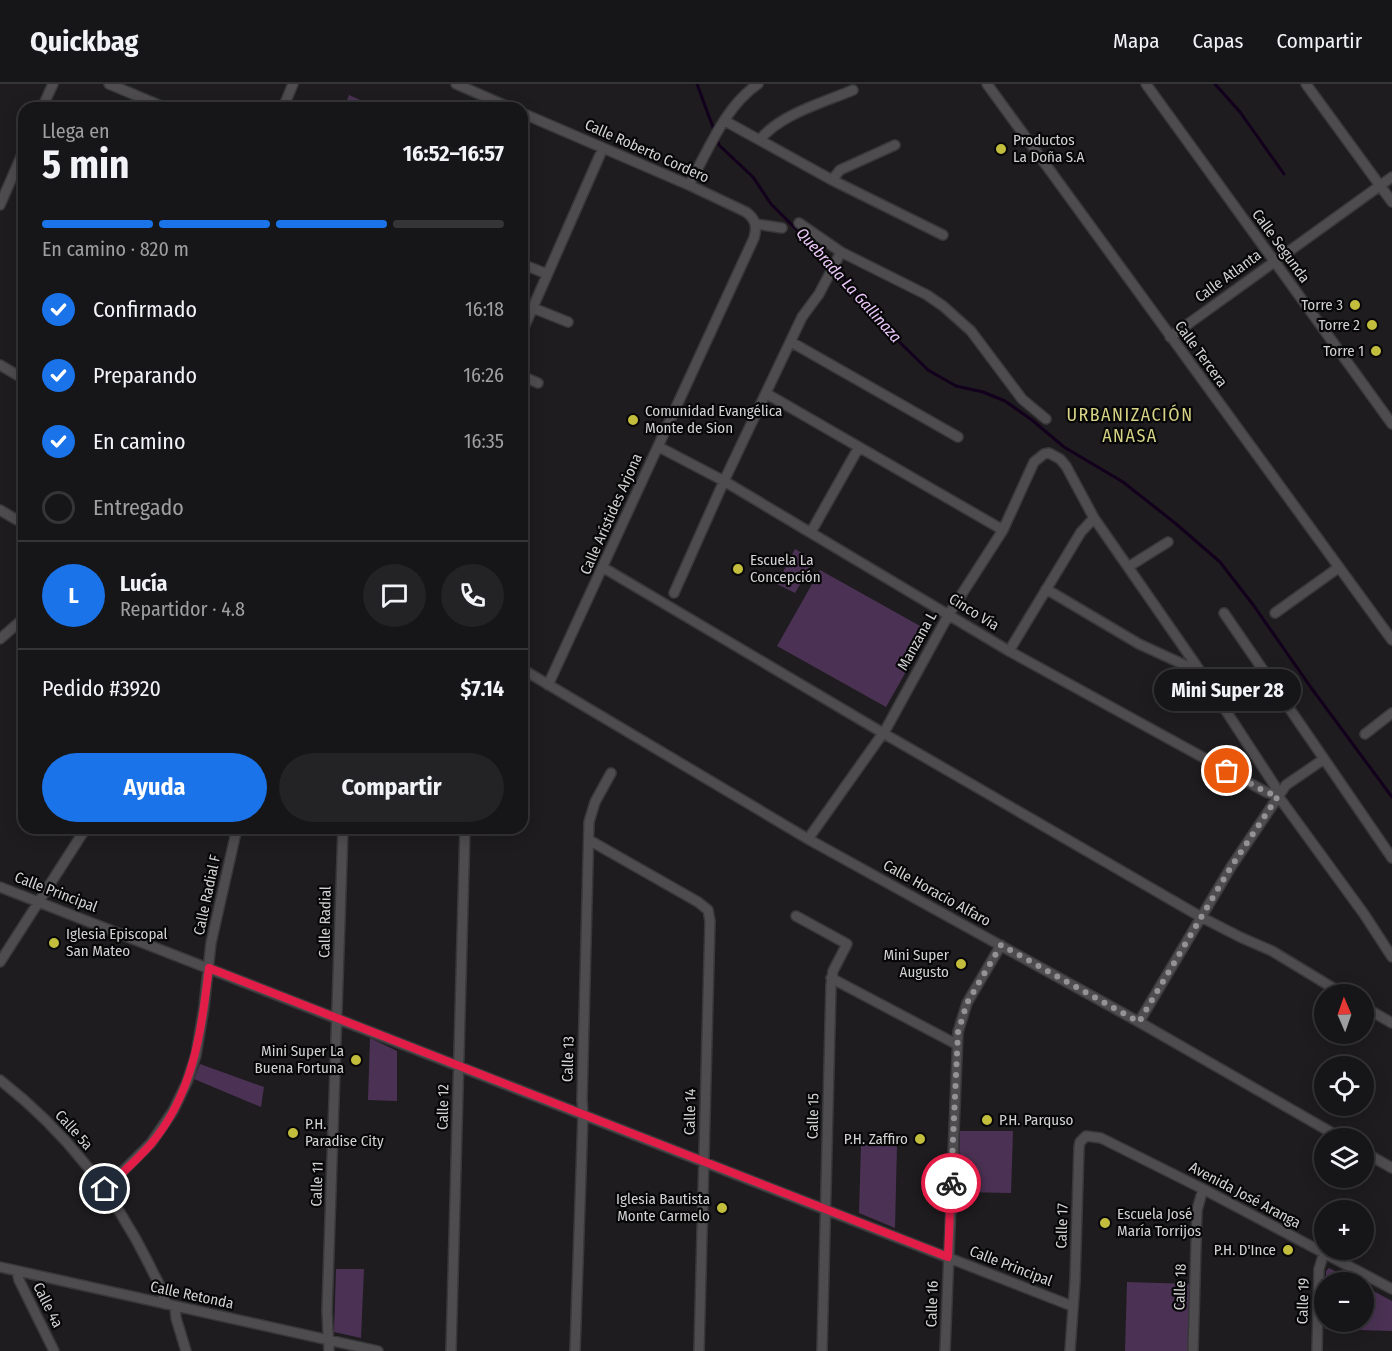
<!DOCTYPE html>
<html lang="es">
<meta charset="utf-8">
<style>
:root{--surface:#161517;--page:#232224;--text:#f1f3f6;--muted:#9e9fa1;--line:#353436;--accent:#1a73e8}
body{margin:0;font-family:"Fira Sans Condensed",sans-serif;background:var(--page);color:var(--text);height:100vh;display:flex;flex-direction:column;font-size:22px;white-space:nowrap}
*{box-sizing:border-box;margin:0}
p{font-size:20px;color:var(--muted)}
.icon{flex:none;width:33px;height:33px;fill:none;stroke:currentColor;stroke-width:2;stroke-linecap:round;stroke-linejoin:round}
.map{position:relative;flex:1;overflow:hidden}
.panel{position:absolute;left:18px;top:18px;width:510px;height:732px;display:flex;flex-direction:column;background:var(--surface);border-radius:18px;box-shadow:0 3px 15px #0003,0 0 0 2px var(--line)}
.panel>*{flex:none}
.needle{width:39px;rotate:358deg}
.fabs{position:absolute;left:1314px;top:900px;display:grid;gap:12px}
.fabs a{display:grid;place-items:center;width:60px;height:60px;border-radius:50%;background:var(--surface);box-shadow:0 3px 15px #0003,0 0 0 2px var(--line);font-size:30px}
.pin{position:absolute;display:grid;place-items:center;width:51px;height:51px;color:#fff;margin:-26px;border:3px solid #fff;border-radius:50%;box-shadow:0 2px 6px #0007}
.courier{position:absolute;display:grid;place-items:center;width:60px;height:60px;margin:-30px;border:4px solid #e11d48;border-radius:50%;background:#fff;color:#222;box-shadow:0 2px 8px #0007}
.bubble{position:absolute;height:42px;border-radius:21px;background:var(--surface);box-shadow:0 3px 15px #0003,0 0 0 2px var(--line);font-size:20px;font-weight:700;line-height:42px;text-align:center}
.headline em{font-style:normal;font-weight:700}
.headline div{display:flex;flex-direction:column-reverse}
.headline{display:flex;align-items:center;justify-content:space-between;height:102px;padding:0 24px}
h1{font-size:39px;font-weight:700;line-height:45px}
.bar{display:grid;grid-template-columns:repeat(4,1fr);gap:9px 6px;align-content:center;height:72px;padding:0 24px}
.bar i{height:8px;border-radius:4px;background:var(--line)}
.bar .on{background:var(--accent)}
.bar p{grid-column:span 4}
.line{display:flex;align-items:center;gap:15px;padding:0 24px;border-top:2px solid var(--line)}
.line div{flex:1}
.round{display:grid;place-items:center;flex:none;width:63px;height:63px;border-radius:32px;background:var(--page)}
ol{padding:0 24px;list-style:none}
li{display:flex;align-items:center;gap:18px;height:66px}
li p{margin-inline-start:auto}
li .icon{padding:6px;border-radius:50%;background:var(--accent);color:#fff;stroke-width:4}
li:last-child{color:var(--muted)}
li i{width:33px;height:33px;border:3px solid var(--line);border-radius:50%}
.primary-button{display:flex;gap:12px;margin-top:auto;padding:12px 24px}
.primary-button a{flex:1;height:69px;border-radius:36px;background:var(--accent);color:#fff;font-size:24px;font-weight:700;line-height:69px;text-align:center}
.primary-button a+a{background:var(--page);color:var(--text)}
header{display:flex;align-items:center;gap:36px;box-sizing:border-box;height:84px;padding:0 30px;background:var(--surface);border-bottom:2px solid var(--line)}
header strong{font-size:28px}
nav{display:flex;gap:33px;margin-inline-start:auto;font-size:21px}
.map>svg:first-child{display:block}
.green{fill:#4b3254}
.lines{fill:none;stroke-linecap:round;stroke-linejoin:round}
.stream{stroke:#13001c;stroke-width:3}
.minor-casing{stroke:#383739;stroke-width:12}
.minor{stroke:#4e4c4f;stroke-width:9}
.done{stroke:#939294;stroke-width:6;stroke-dasharray:0 10.8}
.route{stroke:#e11d48;stroke-width:8}
.poi-dot{fill:#c3bd3e;stroke:#080708;stroke-width:2}
.labels{text-anchor:middle;dominant-baseline:central;stroke-width:4.5;stroke-linejoin:round;paint-order:stroke}
.poi-label{font-size:15px;fill:#d2d1d3;stroke:#080708;text-anchor:end}
.street-label{font-size:15px;fill:#d2d1d3;stroke:#080708}
.water-label{font-size:16px;font-style:italic;fill:#edc9fb;stroke:#080708}
.quarter-label{font-size:18px;letter-spacing:1.5px;fill:#d7d485;stroke:#080708}
</style>
<header>
<strong>Quickbag</strong>
<nav><a>Mapa</a><a>Capas</a><a>Compartir</a></nav>
</header>
<div class="map">
<svg width="1392" height="1267" viewBox="0 0 1392 1267">
<rect width="100%" height="100%" fill="#1e1c1f"/>
<path class="green" d="M349,11L378,24H344Z
M795,465L814,476L795,509L777,500Z
M820,486L929,547L886,623L777,562Z
M370,954L397,967V1017L368,1016Z
M200,980L264,1003L261,1023L194,995Z
M960,1047H1013L1011,1109L958,1108Z
M861,1061H897L895,1144L859,1129Z
M1329,1184L1356,1198H1326V1187Z
M336,1185H364L361,1254L334,1248Z
M1127,1198L1191,1200L1189,1267H1125Z
M1364,1202L1392,1217V1247L1325,1245V1238H1364Z"/>
<g class="lines">
<path class="stream" d="M697,0L714,46
M1215,0L1240,28L1284,90
M716,52L719,61L753,93L771,120L841,190L870,229L928,286L956,302L983,308L1005,317L1032,336L1064,363L1123,398L1175,439L1220,478L1254,522L1312,605L1392,713"/>
<defs>
<path id="minor" d="M109,0L166,24
M456,0L511,24
M987,0L1392,556
M1146,0L1392,340
M1306,0L1392,118
M42,24L53,0
M283,24L293,0
M522,29L689,101L746,128C756,135 757,143 754,154L548,601
M725,37L832,96L943,151
M760,56C778,31 825,18 853,6
M832,96L840,86L895,61
M689,101C708,67 725,22 758,0
M0,121L24,66
M799,139L841,168L927,211L943,222L971,247L1022,315L1046,335
M756,140L782,144
M522,180L547,190
M533,224L568,238
M522,248L603,64
M1170,253L1392,93
M791,258L958,353
M0,281L24,295
M522,292L538,299
M767,310L1003,446
M659,363L724,397L1009,567L1266,708L1278,712
M0,426L24,440
M811,448L859,363
M1128,483L1168,458
M604,484L883,649L1201,833L1240,853L1272,867L1343,910
M1046,505L1139,560L1187,582L1196,581
M674,509L724,397L802,233L819,210L841,168
M1224,529L1392,774
M1275,529L1338,484
M0,555L24,534
M1009,567L1081,448L1094,434
M522,585L808,755L1139,938L1341,1054
M1365,650L1392,629
M808,755L886,645L949,530L1003,446L1034,378L1044,370L1049,369L1060,375L1066,382L1094,434L1196,581L1275,702L1278,712L1364,830L1392,873
M589,756L698,818L708,826L710,837L699,1267
M0,803L1072,1222
M796,832L847,860L833,887L831,901L822,1267
M0,878L86,744
M831,894L956,960
M1364,923L1392,939
M1139,938L1231,783L1286,701L1324,675
M0,996C64,1046 114,1109 150,1182C155,1194 165,1207 165,1220
M1364,1068L1392,1084
M105,1105L151,1059L173,1027L187,998L196,971L204,923L211,859L237,744
M0,1183L378,1267
M17,1187L19,1196L54,1267
M175,1223L176,1234L186,1267
M329,1267L327,1227L343,744
M451,1267L465,744
M575,1267L583,1030L582,1016L589,738L595,718L611,689
M945,1267L958,948L967,919L1001,861
M1070,1267L1075,1197L1079,1063L1080,1058L1086,1052L1101,1054L1203,1105L1392,1205
M1193,1267L1197,1126L1203,1105
M1317,1267L1319,1185L1324,1169"/>
</defs>
<use href="#minor" class="minor-casing"/>
<use href="#minor" class="minor"/>
</g>
<g class="lines">
<path class="done" d="M951,1099L958,948L967,919L1001,861L1139,938L1231,783L1278,712L1266,708L1227,687"/>
<path class="route" d="M105,1105C121,1090 137,1076 151,1060C194,1009 201,947 209,884L948,1173L951,1099"/>
</g>
<g class="poi-dot">
<circle cx="1001" cy="65" r="6"/>
<circle cx="1355" cy="221" r="6"/>
<circle cx="1372" cy="241" r="6"/>
<circle cx="1376" cy="267" r="6"/>
<circle cx="633" cy="336" r="6"/>
<circle cx="738" cy="485" r="6"/>
<circle cx="54" cy="859" r="6"/>
<circle cx="961" cy="880" r="6"/>
<circle cx="356" cy="976" r="6"/>
<circle cx="987" cy="1036" r="6"/>
<circle cx="293" cy="1049" r="6"/>
<circle cx="920" cy="1055" r="6"/>
<circle cx="722" cy="1124" r="6"/>
<circle cx="1105" cy="1139" r="6"/>
<circle cx="1288" cy="1166" r="6"/>
</g>
<g class="labels">
<g class="poi-label">
<text x="1013" y="56" text-anchor="start">Productos<tspan x="1013" dy="17">La Doña S.A</tspan></text>
<text x="1343" y="221">Torre 3</text>
<text x="1360" y="241">Torre 2</text>
<text x="1364" y="267">Torre 1</text>
<text x="645" y="327" text-anchor="start">Comunidad Evangélica<tspan x="645" dy="17">Monte de Sion</tspan></text>
<text x="750" y="476" text-anchor="start">Escuela La<tspan x="750" dy="17">Concepción</tspan></text>
<text x="66" y="850" text-anchor="start">Iglesia Episcopal<tspan x="66" dy="17">San Mateo</tspan></text>
<text x="949" y="871">Mini Super<tspan x="949" dy="17">Augusto</tspan></text>
<text x="344" y="967">Mini Super La<tspan x="344" dy="17">Buena Fortuna</tspan></text>
<text x="999" y="1036" text-anchor="start">P.H. Parquso</text>
<text x="305" y="1040" text-anchor="start">P.H.<tspan x="305" dy="17">Paradise City</tspan></text>
<text x="908" y="1055">P.H. Zaffiro</text>
<text x="710" y="1115">Iglesia Bautista<tspan x="710" dy="17">Monte Carmelo</tspan></text>
<text x="1117" y="1130" text-anchor="start">Escuela José<tspan x="1117" dy="17">María Torrijos</tspan></text>
<text x="1276" y="1166">P.H. D'Ince</text>
</g>
<g class="street-label">
<text transform="translate(647 67) rotate(24)">Calle Roberto Cordero</text>
<text transform="translate(1281 162) rotate(54)">Calle Segunda</text>
<text transform="translate(1228 192) rotate(-36)">Calle Atlanta</text>
<text transform="translate(1201 270) rotate(54)">Calle Tercera</text>
<text transform="translate(611 430) rotate(-66)">Calle Arístides Arjona</text>
<text transform="translate(974 528) rotate(32)">Cinco Vía</text>
<text transform="translate(917 557) rotate(-61)">Manzana L</text>
<text transform="translate(56 808) rotate(21)">Calle Principal</text>
<text transform="translate(937 809) rotate(29)">Calle Horacio Alfaro</text>
<text transform="translate(207 811) rotate(-78)">Calle Radial F</text>
<text transform="translate(325 838) rotate(-89)">Calle Radial</text>
<text transform="translate(568 975) rotate(-88)">Calle 13</text>
<text transform="translate(443 1023) rotate(-89)">Calle 12</text>
<text transform="translate(690 1028) rotate(-89)">Calle 14</text>
<text transform="translate(813 1032) rotate(-89)">Calle 15</text>
<text transform="translate(74 1046) rotate(48)">Calle 5a</text>
<text transform="translate(317 1100) rotate(-88)">Calle 11</text>
<text transform="translate(1245 1111) rotate(28)">Avenida José Aranga</text>
<text transform="translate(1062 1142) rotate(-88)">Calle 17</text>
<text transform="translate(1011 1182) rotate(21)">Calle Principal</text>
<text transform="translate(1180 1203) rotate(-88)">Calle 18</text>
<text transform="translate(192 1211) rotate(12)">Calle Retonda</text>
<text transform="translate(1303 1217) rotate(-88)">Calle 19</text>
<text transform="translate(932 1220) rotate(-88)">Calle 16</text>
<text transform="translate(48 1221) rotate(63)">Calle 4a</text>
</g>
<g class="water-label">
<text transform="translate(849 201) rotate(48)">Quebrada La Gallinaza</text>
</g>
<g class="quarter-label">
<text x="1130" y="331">URBANIZACIÓN<tspan x="1130" dy="21">ANASA</tspan></text>
</g>
</g>
</svg>
<div class="fabs">
<a><svg class="needle" viewBox="-14 -14 28 28"><path d="M0-13l5 13h-10z" fill="#e53935"/><path d="M0 13l5-13h-10z" fill="#9e9fa1"/></svg></a>
<a><svg class="icon" aria-label="locate" viewBox="0 0 24 24"><circle cx="12" cy="12" r="6"/><path d="M12 2v4M12 18v4M2 12h4M18 12h4"/></svg></a>
<a><svg class="icon" aria-label="layers" viewBox="0 0 24 24"><path d="M12 4l9 5-9 5-9-5zM3 14l9 5 9-5"/></svg></a>
<a>+</a>
<a>−</a>
</div>
<div class="pin" style="left:1227px;top:687px;background:#ea580c"><svg class="icon" aria-label="bag" viewBox="0 0 24 24"><path d="M5 8h14l-1 12H6zM9 8a3 3 0 0 1 6 0"/></svg></div>
<div class="pin" style="left:105px;top:1105px;background:#1f2937"><svg class="icon" aria-label="home" viewBox="0 0 24 24"><path d="M3 11l9-7 9 7M6 9v11h12V9"/></svg></div>
<div class="courier" style="left:951px;top:1099px"><svg class="icon" aria-label="bike" viewBox="0 0 24 24"><circle cx="6" cy="16" r="4"/><circle cx="18" cy="16" r="4"/><path d="M6 16l4-8h5l3 8M10 8l3 8H6M13 5h3"/></svg></div>
<div class="bubble" style="left:1154px;top:585px;width:147px">Mini Super 28</div>
<section class="panel">
<div class="headline"><div><h1>5 min</h1><p>Llega en</p></div><em>16:52–16:57</em></div>
<div class="bar"><i class="on"></i><i class="on"></i><i class="on"></i><i></i><p>En camino · 820 m</p></div>
<ol>
<li><svg class="icon" aria-label="check" viewBox="0 0 24 24"><path d="M5 12l5 5 9-10"/></svg>Confirmado<p>16:18</p></li>
<li><svg class="icon" aria-label="check" viewBox="0 0 24 24"><path d="M5 12l5 5 9-10"/></svg>Preparando<p>16:26</p></li>
<li><svg class="icon" aria-label="check" viewBox="0 0 24 24"><path d="M5 12l5 5 9-10"/></svg>En camino<p>16:35</p></li>
<li><i></i>Entregado</li>
</ol>
<div class="line" style="height:108px"><b class="round" style="background:var(--accent);color:#fff">L</b><div><b>Lucía</b><p>Repartidor · 4.8</p></div><a class="round"><svg class="icon" aria-label="chat" viewBox="0 0 24 24"><path d="M4 5h16v11H9l-5 4z"/></svg></a><a class="round"><svg class="icon" aria-label="phone" viewBox="0 0 24 24"><path d="M5 4h4l2 5-3 2q2 4 5 5l2-3 5 2v4C11 20 4 13 5 4z"/></svg></a></div>
<div class="line" style="height:78px"><div>Pedido #3920</div><b>$7.14</b></div>
<div class="primary-button"><a>Ayuda</a><a>Compartir</a></div>
</section>
</div>
